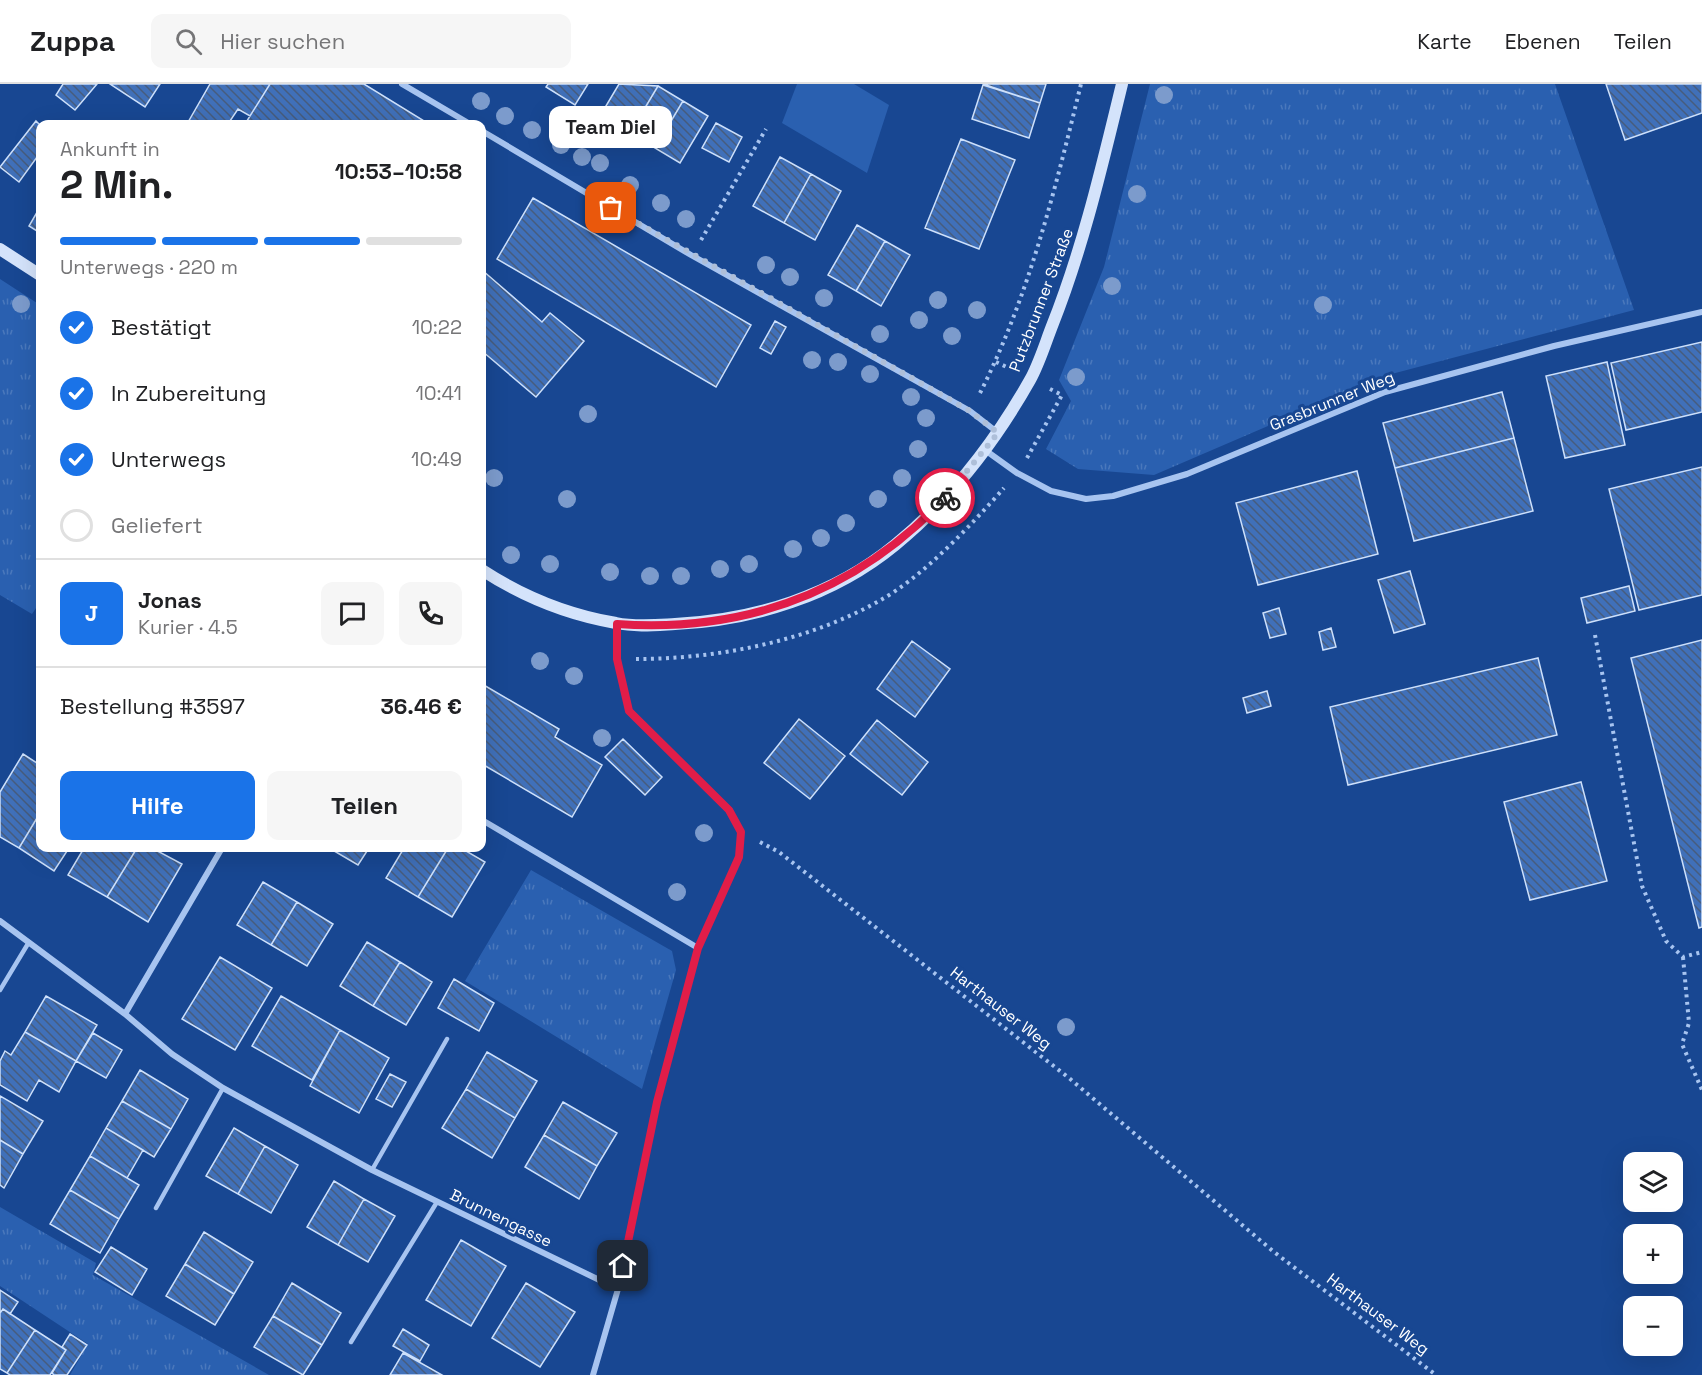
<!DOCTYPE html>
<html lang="de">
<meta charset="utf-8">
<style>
:root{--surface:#fff;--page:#f6f6f6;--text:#202124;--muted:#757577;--line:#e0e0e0;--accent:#1a73e8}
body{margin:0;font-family:"Space Grotesk",sans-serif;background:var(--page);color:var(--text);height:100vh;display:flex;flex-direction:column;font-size:22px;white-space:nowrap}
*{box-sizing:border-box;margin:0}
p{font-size:20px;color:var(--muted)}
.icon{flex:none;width:33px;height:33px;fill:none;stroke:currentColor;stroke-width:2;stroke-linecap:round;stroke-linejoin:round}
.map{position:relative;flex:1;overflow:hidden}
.details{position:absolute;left:36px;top:36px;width:450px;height:732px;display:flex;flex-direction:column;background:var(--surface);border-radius:12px;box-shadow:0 6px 24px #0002}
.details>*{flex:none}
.buttons{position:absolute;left:1623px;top:1068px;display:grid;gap:12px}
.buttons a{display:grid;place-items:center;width:60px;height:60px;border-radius:12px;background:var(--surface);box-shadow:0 6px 24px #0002;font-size:30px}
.pin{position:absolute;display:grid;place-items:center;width:51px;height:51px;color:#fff;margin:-26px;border-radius:12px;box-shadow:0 3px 9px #0006}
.courier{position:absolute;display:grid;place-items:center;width:60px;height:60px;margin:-30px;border:4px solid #e11d48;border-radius:50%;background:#fff;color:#222;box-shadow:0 2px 8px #0007}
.bubble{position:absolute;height:42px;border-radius:12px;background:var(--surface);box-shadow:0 6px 24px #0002;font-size:20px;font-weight:700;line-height:42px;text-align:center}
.headline em{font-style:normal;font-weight:700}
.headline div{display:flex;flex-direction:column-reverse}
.headline{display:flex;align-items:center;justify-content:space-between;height:102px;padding:0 24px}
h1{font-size:39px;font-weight:700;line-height:45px}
.bar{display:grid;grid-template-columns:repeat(4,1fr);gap:9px 6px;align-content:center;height:72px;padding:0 24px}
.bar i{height:8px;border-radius:4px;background:var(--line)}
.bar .selected{background:var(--accent)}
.bar p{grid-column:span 4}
.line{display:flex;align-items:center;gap:15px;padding:0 24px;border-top:2px solid var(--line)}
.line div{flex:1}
.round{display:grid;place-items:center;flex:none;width:63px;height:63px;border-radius:12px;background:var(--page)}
ol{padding:0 24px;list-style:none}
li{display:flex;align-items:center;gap:18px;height:66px}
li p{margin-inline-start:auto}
li .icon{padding:6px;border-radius:50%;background:var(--accent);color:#fff;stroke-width:4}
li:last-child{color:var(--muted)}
li i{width:33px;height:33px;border:3px solid var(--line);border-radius:50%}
.cta{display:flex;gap:12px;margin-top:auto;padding:12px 24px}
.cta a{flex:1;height:69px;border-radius:12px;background:var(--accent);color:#fff;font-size:24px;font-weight:700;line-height:69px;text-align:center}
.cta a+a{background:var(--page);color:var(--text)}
header{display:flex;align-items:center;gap:36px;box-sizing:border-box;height:84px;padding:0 30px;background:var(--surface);border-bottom:2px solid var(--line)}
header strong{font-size:28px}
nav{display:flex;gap:33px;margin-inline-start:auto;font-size:21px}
.search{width:420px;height:54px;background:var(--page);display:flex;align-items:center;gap:15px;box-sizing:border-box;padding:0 21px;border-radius:12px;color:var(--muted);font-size:22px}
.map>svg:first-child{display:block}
.grass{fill:url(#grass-tufts)}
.park{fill:#2a60b0}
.building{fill:url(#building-back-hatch);stroke:#cde0fb;stroke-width:1.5}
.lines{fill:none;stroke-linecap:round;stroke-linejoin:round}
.path{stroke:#a7c4f0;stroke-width:4;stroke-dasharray:3 4.5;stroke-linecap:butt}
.service{stroke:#a7c4f0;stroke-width:4.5}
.minor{stroke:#a7c4f0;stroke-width:6}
.secondary{stroke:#d4e3fb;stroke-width:12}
.tree{fill:#7c9bcc}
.done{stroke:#aebfd9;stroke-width:6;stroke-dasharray:0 10.8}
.route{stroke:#e11d48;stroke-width:8}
.labels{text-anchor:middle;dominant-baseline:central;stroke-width:6;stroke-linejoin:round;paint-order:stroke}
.street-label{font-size:16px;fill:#fff;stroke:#184792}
</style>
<header>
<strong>Zuppa</strong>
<div class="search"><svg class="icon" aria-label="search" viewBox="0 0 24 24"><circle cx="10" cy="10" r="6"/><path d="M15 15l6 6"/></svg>Hier suchen</div>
<nav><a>Karte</a><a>Ebenen</a><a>Teilen</a></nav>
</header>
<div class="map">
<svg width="1702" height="1291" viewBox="0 0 1702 1291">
<defs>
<pattern id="grass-tufts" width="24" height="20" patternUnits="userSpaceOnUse" patternTransform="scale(1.5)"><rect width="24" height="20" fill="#2a60b0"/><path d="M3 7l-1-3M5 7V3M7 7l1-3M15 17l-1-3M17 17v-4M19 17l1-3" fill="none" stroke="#4a78bc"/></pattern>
<pattern id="building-back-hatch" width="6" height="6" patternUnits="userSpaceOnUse" patternTransform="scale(1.5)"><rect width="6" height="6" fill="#4070b9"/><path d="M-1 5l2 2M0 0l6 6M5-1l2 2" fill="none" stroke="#475c7d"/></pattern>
</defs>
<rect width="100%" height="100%" fill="#184792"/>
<path class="grass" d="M1150,0H1555L1634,226L1384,292L1154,391L1078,385L1046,365L1071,317L1059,296L1104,183Z
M0,195L40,221V518L32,530L0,511Z
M531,786L672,867L676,886L642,1005L465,897Z
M0,1123L96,1179L93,1191L269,1291H70L88,1260L0,1202Z"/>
<path class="park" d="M797,0H854L889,21L867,89L782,39Z"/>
<path class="building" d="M63,0H97L75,26L56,11Z
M110,0H160L145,23Z
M210,0H270L250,32L238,25L228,40H187Z
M270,0H364L429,40H245Z
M548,0H588L575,21L546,3Z
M619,0L658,2L630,49L600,32Z
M983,0H1046L1040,19Z
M1606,0H1702V29L1625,56Z
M983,1L1040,19L1029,54L972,35Z
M658,2L683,17L655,64L630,49Z
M683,17L708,32L680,79L655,64Z
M36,37L40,41V69L19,98L0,83Z
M716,39L742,53L729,78L702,64Z
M961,55L1015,76L979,165L925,144Z
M780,73L811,90L784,139L753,122Z
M811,90L841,107L815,156L784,139Z
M533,114L751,241L716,303L497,175Z
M40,123V149L29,142Z
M857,141L885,157L856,207L828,191Z
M885,157L910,171L881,222L856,207Z
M482,186L542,238L550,229L584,257L536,313L482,267Z
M775,237L786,243L771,270L760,264Z
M1702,258V328L1626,346L1611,279Z
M1607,278L1625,361L1565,374L1546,292Z
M1502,308L1514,354L1395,384L1383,339Z
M1514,354L1533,427L1414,457L1395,384Z
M1702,383V511L1639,526L1609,405Z
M1357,387L1378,470L1258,501L1236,419Z
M1410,487L1425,540L1394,549L1378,496Z
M1629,502L1635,527L1587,539L1581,514Z
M1279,524L1286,550L1270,554L1263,529Z
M1331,544L1336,563L1323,566L1319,548Z
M1702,556V843L1699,844L1631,574Z
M912,557L950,585L915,633L877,605Z
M1538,574L1557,651L1348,701L1330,623Z
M482,600L559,645L555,653L602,681L572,733L482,680Z
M1267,607L1271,622L1247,629L1243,614Z
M799,635L845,672L810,715L764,679Z
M877,636L928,678L902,711L850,670Z
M623,655L662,693L645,711L605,673Z
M23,670L40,681V729L19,764L0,753V708Z
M1581,698L1607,797L1530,816L1504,718Z
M40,729V764H69L54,787L19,764Z
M84,764H137L107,813L68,791Z
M137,764H152L182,780L148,838L107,813Z
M329,764H369L358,781Z
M404,764H448L418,813L386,794Z
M448,764H461L485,778L452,833L418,813Z
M263,798L297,818L271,861L237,841Z
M297,818L333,840L307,882L271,861Z
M367,858L400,878L373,922L340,902Z
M220,873L272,904L235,966L182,935Z
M400,878L432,898L406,941L373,922Z
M454,895L494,919L479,947L438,924Z
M46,912L97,941L76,977L25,948Z
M281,912L340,946L312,996L252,962Z
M340,946L389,974L359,1029L310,1002Z
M25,948L76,977L59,1008L39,996L27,1017L0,1001V977L5,967L11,971Z
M93,949L122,966L106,994L76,977Z
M487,968L537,997L515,1034L466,1005Z
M140,986L188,1015L171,1045L122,1017Z
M390,990L406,998L392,1023L376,1015Z
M466,1005L515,1034L492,1074L442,1044Z
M0,1012L43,1037L23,1070L0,1056Z
M122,1017L171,1045L154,1073L106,1044Z
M563,1018L617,1049L597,1082L544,1051Z
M106,1044L143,1066L127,1094L90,1072Z
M234,1044L265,1062L238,1110L206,1092Z
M544,1051L597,1082L579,1115L525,1083Z
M0,1056L23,1070L4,1104L0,1101Z
M265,1062L298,1081L271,1129L238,1110Z
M90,1072L139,1101L119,1135L70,1106Z
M334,1097L364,1115L338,1161L307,1143Z
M70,1106L119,1135L100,1169L50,1140Z
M364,1115L395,1132L368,1178L338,1161Z
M204,1148L253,1178L234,1210L185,1180Z
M461,1156L506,1182L471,1242L426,1216Z
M111,1163L147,1185L132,1211L95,1188Z
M185,1180L234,1210L215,1241L166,1212Z
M292,1199L341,1229L322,1261L273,1232Z
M526,1199L575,1228L540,1283L492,1254Z
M0,1206L18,1218L10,1230L3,1225L0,1229Z
M3,1225L35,1246L7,1289L0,1285V1229Z
M273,1232L322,1261L303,1291L254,1263Z
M403,1245L429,1261L420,1277L393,1262Z
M35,1246L66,1266L50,1291H10L7,1289Z
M70,1250L87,1261L67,1291H54L52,1289L66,1266L62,1263Z
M403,1269L442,1291H390Z"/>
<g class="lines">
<path class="path" d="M701,156L766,45
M996,278L1011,285
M980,309C1029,212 1055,106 1081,0
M1027,374L1062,311L1050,305
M1595,551L1642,802L1666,857L1683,873L1702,868
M636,575C718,575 808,557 879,517C923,493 971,441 1004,404
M760,758L779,768L1069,994L1274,1168L1436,1291
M1683,873L1689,939L1682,960L1702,1006"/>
<path class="service" d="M0,906L29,858
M372,1086L447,955
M156,1124L223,1004
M351,1258L437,1118"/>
<path class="minor" d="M402,0L470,40
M482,47L691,171L970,327L997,348
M985,366L1017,389L1051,407L1086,415L1113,412L1187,390L1385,308L1554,262L1702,228
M482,736L698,864
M0,837L125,930L172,970L223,1004L372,1086L618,1205
M125,930L222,764
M593,1291L618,1205L657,1018L698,864L739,773L741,748L729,726L629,627L617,575V540"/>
<path class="secondary" d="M0,165L40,191
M482,486C522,512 569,531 616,539C635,543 656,541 675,540C754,536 833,512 895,461C950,416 995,358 1030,296C1039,280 1045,260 1052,242C1083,164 1102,82 1122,0"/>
</g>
<g class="tree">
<circle cx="1164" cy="11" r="9"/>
<circle cx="481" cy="17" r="9"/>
<circle cx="505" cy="32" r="9"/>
<circle cx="532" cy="46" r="9"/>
<circle cx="561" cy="61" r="9"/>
<circle cx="582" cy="73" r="9"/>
<circle cx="600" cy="79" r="9"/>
<circle cx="630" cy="101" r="9"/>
<circle cx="1137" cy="110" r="9"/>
<circle cx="661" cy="119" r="9"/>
<circle cx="686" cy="135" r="9"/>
<circle cx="766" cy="181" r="9"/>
<circle cx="790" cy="193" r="9"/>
<circle cx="1112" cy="202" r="9"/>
<circle cx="824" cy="214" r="9"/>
<circle cx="938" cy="216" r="9"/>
<circle cx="21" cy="220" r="9"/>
<circle cx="1323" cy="221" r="9"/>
<circle cx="977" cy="226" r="9"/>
<circle cx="919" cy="236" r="9"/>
<circle cx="880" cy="250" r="9"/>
<circle cx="952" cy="252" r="9"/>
<circle cx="812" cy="276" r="9"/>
<circle cx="838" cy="278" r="9"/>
<circle cx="870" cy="290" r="9"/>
<circle cx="1076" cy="293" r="9"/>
<circle cx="911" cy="313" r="9"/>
<circle cx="588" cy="330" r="9"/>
<circle cx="926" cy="334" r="9"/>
<circle cx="918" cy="365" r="9"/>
<circle cx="494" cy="394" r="9"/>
<circle cx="902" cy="394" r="9"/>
<circle cx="567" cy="415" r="9"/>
<circle cx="878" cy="415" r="9"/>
<circle cx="846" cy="439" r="9"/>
<circle cx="821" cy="454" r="9"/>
<circle cx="793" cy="465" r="9"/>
<circle cx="511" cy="471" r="9"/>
<circle cx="550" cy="480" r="9"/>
<circle cx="749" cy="480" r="9"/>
<circle cx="720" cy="485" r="9"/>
<circle cx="610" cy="488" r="9"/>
<circle cx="650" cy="492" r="9"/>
<circle cx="681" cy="492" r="9"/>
<circle cx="540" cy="577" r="9"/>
<circle cx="574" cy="592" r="9"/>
<circle cx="602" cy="654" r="9"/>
<circle cx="704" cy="749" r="9"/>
<circle cx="677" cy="808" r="9"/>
<circle cx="1066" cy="943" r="9"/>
</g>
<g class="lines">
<path class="done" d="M611,124L970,327L998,349L945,414"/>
<path class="route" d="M623,1182L657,1018L698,864L739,773L741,748L729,726L629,627L617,575V540C746,549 856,508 945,414"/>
</g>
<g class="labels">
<g class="street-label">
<text transform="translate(1041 216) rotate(-69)">Putzbrunner Straße</text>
<text transform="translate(1332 317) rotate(-22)">Grasbrunner Weg</text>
<text transform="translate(1001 924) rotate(38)">Harthauser Weg</text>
<text transform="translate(501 1134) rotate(26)">Brunnengasse</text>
<text transform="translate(1378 1230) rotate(37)">Harthauser Weg</text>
</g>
</g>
</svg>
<div class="buttons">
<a><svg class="icon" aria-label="layers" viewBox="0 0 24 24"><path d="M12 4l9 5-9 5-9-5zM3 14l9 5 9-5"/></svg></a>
<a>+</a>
<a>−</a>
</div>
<div class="pin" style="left:611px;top:124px;background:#ea580c"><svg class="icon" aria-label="bag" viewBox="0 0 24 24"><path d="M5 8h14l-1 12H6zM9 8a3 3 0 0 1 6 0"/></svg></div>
<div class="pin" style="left:623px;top:1182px;background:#1f2937"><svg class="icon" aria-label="home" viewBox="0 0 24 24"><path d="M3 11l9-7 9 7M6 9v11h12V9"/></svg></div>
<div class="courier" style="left:945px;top:414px"><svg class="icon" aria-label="bike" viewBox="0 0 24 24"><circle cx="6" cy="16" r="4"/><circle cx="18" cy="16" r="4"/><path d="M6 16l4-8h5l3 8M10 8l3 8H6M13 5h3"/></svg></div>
<div class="bubble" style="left:549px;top:22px;width:123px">Team Diel</div>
<section class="details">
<div class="headline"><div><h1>2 Min.</h1><p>Ankunft in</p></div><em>10:53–10:58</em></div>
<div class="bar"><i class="selected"></i><i class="selected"></i><i class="selected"></i><i></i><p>Unterwegs · 220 m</p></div>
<ol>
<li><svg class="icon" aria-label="check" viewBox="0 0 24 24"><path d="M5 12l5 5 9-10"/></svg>Bestätigt<p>10:22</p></li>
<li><svg class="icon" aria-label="check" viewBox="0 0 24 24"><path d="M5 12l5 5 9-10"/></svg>In Zubereitung<p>10:41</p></li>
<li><svg class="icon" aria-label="check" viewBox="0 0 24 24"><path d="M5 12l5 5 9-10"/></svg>Unterwegs<p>10:49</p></li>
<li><i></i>Geliefert</li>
</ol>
<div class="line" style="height:108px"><b class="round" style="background:var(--accent);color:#fff">J</b><div><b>Jonas</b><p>Kurier · 4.5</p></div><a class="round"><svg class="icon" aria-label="chat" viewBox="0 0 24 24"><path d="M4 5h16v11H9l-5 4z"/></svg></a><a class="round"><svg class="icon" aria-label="phone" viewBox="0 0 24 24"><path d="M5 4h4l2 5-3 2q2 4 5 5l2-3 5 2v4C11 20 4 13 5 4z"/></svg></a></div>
<div class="line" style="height:78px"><div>Bestellung #3597</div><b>36.46 €</b></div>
<div class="cta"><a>Hilfe</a><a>Teilen</a></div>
</section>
</div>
